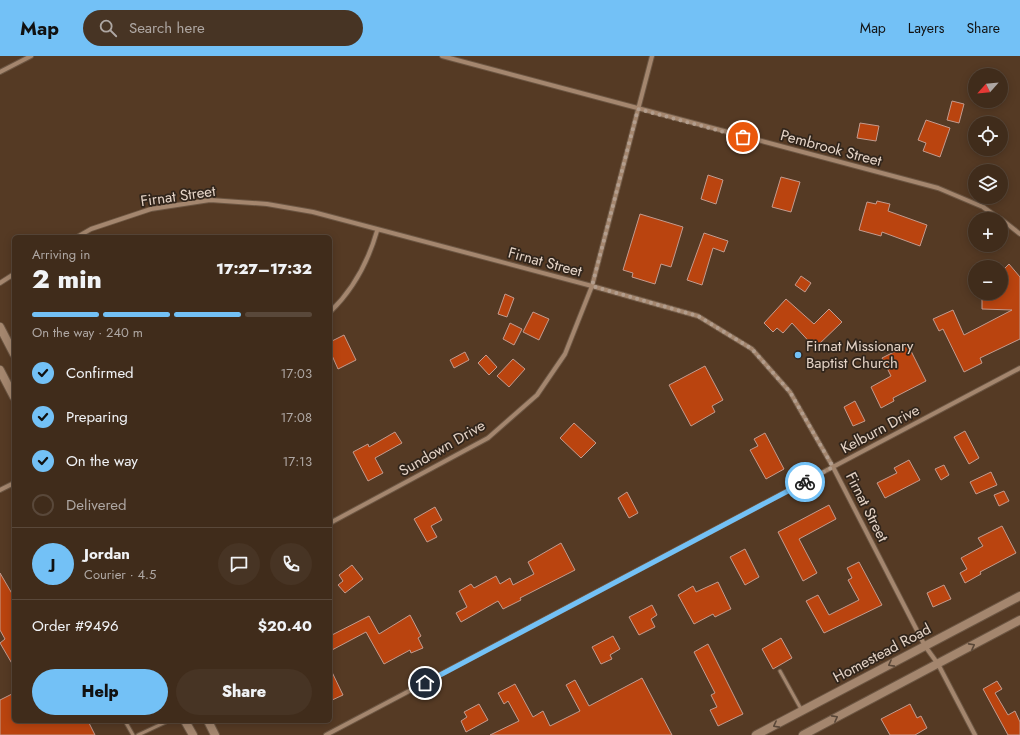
<!DOCTYPE html>
<meta charset="utf-8">
<style>
:root{--surface:#402c1b;--page:#473424;--text:#f1f3f6;--muted:#aea7a3;--line:#59483a;--accent:#73c1f6}
body{margin:0;font-family:Jost,sans-serif;background:var(--page);color:var(--text);height:100vh;display:flex;flex-direction:column;font-size:15px;white-space:nowrap}
*{box-sizing:border-box;margin:0}
p{font-size:13px;color:var(--muted)}
.icon{flex:none;width:22px;height:22px;fill:none;stroke:currentColor;stroke-width:2;stroke-linecap:round;stroke-linejoin:round}
.map{position:relative;flex:1;overflow:hidden}
.details{position:absolute;left:12px;top:179px;width:320px;height:488px;display:flex;flex-direction:column;background:var(--surface);border-radius:6px;box-shadow:0 2px 10px #0003,0 0 0 1px var(--line)}
.details>*{flex:none}
.needle{width:26px;rotate:243deg}
.fabs{position:absolute;left:968px;top:12px;display:grid;gap:8px}
.fabs a{display:grid;place-items:center;width:40px;height:40px;border-radius:50%;background:var(--surface);box-shadow:0 2px 10px #0003,0 0 0 1px var(--line);font-size:20px}
.pin{position:absolute;display:grid;place-items:center;width:34px;height:34px;color:#fff;margin:-17px;border:2px solid #fff;border-radius:50%;box-shadow:0 1px 4px #0007}
.courier{position:absolute;display:grid;place-items:center;width:40px;height:40px;margin:-20px;border:3px solid #73c1f6;border-radius:50%;background:#fff;color:#222;box-shadow:0 1px 5px #0007}
.overview em{font-style:normal;font-weight:800}
.overview div{display:flex;flex-direction:column-reverse}
.overview{display:flex;align-items:center;justify-content:space-between;height:68px;padding:0 20px}
h1{font-size:26px;font-weight:800;line-height:30px}
.bar{display:grid;grid-template-columns:repeat(4,1fr);gap:6px 4px;align-content:center;height:48px;padding:0 20px}
.bar i{height:5px;border-radius:3px;background:var(--line)}
.bar .selected{background:var(--accent)}
.bar p{grid-column:span 4}
.line{display:flex;align-items:center;gap:10px;padding:0 20px;border-top:1px solid var(--line)}
.line div{flex:1}
.round{display:grid;place-items:center;flex:none;width:42px;height:42px;border-radius:21px;background:var(--page)}
ol{padding:0 20px;list-style:none}
li{display:flex;align-items:center;gap:12px;height:44px}
li p{margin-inline-start:auto}
li .icon{padding:4px;border-radius:50%;background:var(--accent);color:#111;stroke-width:4}
li:last-child{color:var(--muted)}
li i{width:22px;height:22px;border:2px solid var(--line);border-radius:50%}
.primary-button{display:flex;gap:8px;margin-top:auto;padding:8px 20px}
.primary-button a{flex:1;height:46px;border-radius:24px;background:var(--accent);color:#111;font-size:16px;font-weight:800;line-height:46px;text-align:center}
.primary-button a+a{background:var(--page);color:var(--text)}
header{display:flex;align-items:center;gap:24px;box-sizing:border-box;height:56px;padding:0 20px;background:var(--accent);color:#111}
header strong{font-size:19px}
nav{display:flex;gap:22px;margin-inline-start:auto;font-size:14px}
.search{width:280px;height:36px;background:var(--page);display:flex;align-items:center;gap:10px;box-sizing:border-box;padding:0 14px;border-radius:22px;color:var(--muted);font-size:15px}
.map>svg:first-child{display:block}
.building{fill:#ba440f;stroke:#c39b8e}
.lines{fill:none;stroke-linecap:round;stroke-linejoin:round}
.service-casing{stroke:#6c5643;stroke-width:5}
.minor-casing{stroke:#6c5643;stroke-width:6}
.secondary-casing{stroke:#6c5643;stroke-width:10}
.service{stroke:#a4866e;stroke-width:3}
.minor{stroke:#a4866e;stroke-width:4}
.secondary{stroke:#a4866e;stroke-width:8}
.oneway{stroke:#594738}
.done{stroke:#b29d8d;stroke-width:4;stroke-dasharray:0 7.2}
.route{stroke:#73c1f6;stroke-width:5}
.poi-dot{fill:#73c1f6;stroke:#31251b;stroke-width:1.5}
.labels{text-anchor:middle;dominant-baseline:central;stroke-width:3.5;stroke-linejoin:round;paint-order:stroke}
.street-label{font-size:15px;fill:#e4d3c6;stroke:#31251b}
.poi-label{font-size:15px;fill:#e4d3c6;stroke:#31251b;text-anchor:start}
</style>
<header>
<strong>Map</strong>
<div class="search"><svg class="icon" aria-label="search" viewBox="0 0 24 24"><circle cx="10" cy="10" r="6"/><path d="M15 15l6 6"/></svg>Search here</div>
<nav><a>Map</a><a>Layers</a><a>Share</a></nav>
</header>
<div class="map">
<svg width="1020" height="679" viewBox="0 0 1020 679">
<rect width="100%" height="100%" fill="#553a24"/>
<path class="building" d="M952,45L964,48L959,67L947,64Z
M926,64L950,72L940,101L923,95L926,87L918,84Z
M860,67L879,70L876,85L857,82Z
M708,119L723,124L716,148L701,143Z
M781,121L800,126L791,156L772,151Z
M877,145L890,148L888,155L927,169L920,190L882,176L881,180L859,174L867,146L876,148Z
M640,158L683,171L671,211L661,208L655,228L632,221L633,217L623,214Z
M704,177L728,185L724,196L713,192L702,229L687,224Z
M1009,208L1020,221V283L980,302L982,307L964,316L943,273L939,275L933,263L953,254L964,279L1012,254L982,253V237H1001V216Z
M801,220L811,227L805,236L795,229Z
M505,238L514,242L507,261L498,258Z
M786,243L814,268L829,253L842,266L815,292L792,267L783,277L777,272L773,276L764,267Z
M533,256L549,263L539,284L523,276Z
M510,267L522,273L514,289L503,283Z
M344,279L356,304L338,313L330,295V286Z
M908,289L926,325L893,342L894,345L881,352L871,331L891,320L882,302Z
M465,296L469,304L454,312L450,304Z
M486,299L497,311L489,319L478,307Z
M513,303L525,313L509,331L497,320Z
M705,310L723,344L712,350L715,356L691,370L669,329Z
M855,345L865,365L853,370L844,351Z
M574,367L596,387L581,402L560,382Z
M965,375L979,402L969,408L954,381Z
M395,376L402,387L375,402L383,417L368,425L353,396L368,388L369,391Z
M765,377L784,413L766,423L750,394L758,390L754,383Z
M909,404L920,424L885,442L877,427L897,417L894,412Z
M944,409L949,419L941,424L935,413Z
M991,416L997,429L976,438L970,426Z
M1004,435L1009,445L999,450L994,439Z
M627,436L638,457L629,462L618,442Z
M829,449L836,463L799,483L817,517L803,525L778,476Z
M435,451L442,464L431,470L437,481L427,486L414,463Z
M1002,470L1016,497L980,516L981,518L965,527L960,517L967,513L961,502L983,490L978,482Z
M561,487L575,514L520,542L521,544L503,553L498,545L461,566L456,557L467,551L459,535L471,528L474,532L496,520L500,528L510,522L513,529L534,518L528,506Z
M745,493L759,521L745,529L730,501Z
M859,506L882,549L824,577L806,545L818,539L829,559L859,544L848,524L852,522L847,512Z
M352,509L363,523L345,537L338,529L343,525L339,519Z
M0,517L14,541V611L0,587L5,583L0,574Z
M718,526L731,553L715,561L713,558L694,568L678,539L693,530L696,536Z
M944,529L951,543L933,551L927,537Z
M652,549L657,559L651,563L655,571L639,579L629,561Z
M410,559L421,580L418,582L423,592L411,597L410,594L384,608L366,576L332,594L330,589V580L369,560L379,578Z
M613,580L620,593L610,599L612,603L601,608L592,591Z
M781,582L792,602L773,613L762,593Z
M708,588L743,658L718,670L710,654L717,651L711,639L715,637L694,596Z
M330,612L343,639L330,645Z
M642,622L672,679H490L519,665L508,645L504,648L498,637L515,628L533,661L543,655L550,670L580,655L566,629L575,624L589,650Z
M997,625L1002,633L995,637L1008,659L1015,655L1020,666V679H1008L983,633Z
M14,637V665H88L95,679H0V644Z
M479,648L488,664L466,676L461,665L467,661L464,656Z
M910,648L917,662L921,660L927,672L915,679H890L881,663Z"/>
<g class="lines">
<defs>
<path id="service" d="M780,615L801,653
M125,665L133,679
M138,679L168,665"/>
<path id="minor" d="M442,0L938,132L983,151L1000,163
M0,16L31,0
M1001,163L1020,178
M77,181L91,173L151,153L210,144L267,148L313,156L592,230L698,260L752,293L790,336L833,411L925,590L938,608L975,679
M0,227L14,218
M330,256C354,233 368,206 377,175
M0,434L14,427
M330,467L488,382L537,339L565,298L592,230L652,0
M326,679L1020,312"/>
<path id="secondary" d="M0,271L14,298
M0,314L14,341
M185,665L193,679
M208,665L215,679
M756,679L1020,540
M803,679L1020,564"/>
</defs>
<use href="#service" class="service-casing"/>
<use href="#minor" class="minor-casing"/>
<use href="#secondary" class="secondary-casing"/>
<use href="#service" class="service"/>
<use href="#minor" class="minor"/>
<use href="#secondary" class="secondary"/>
</g>
<defs><path id="oneway-chevron" d="M-2-3.5L2.5 0L-2 3.5" fill="none" stroke-width="1.6" stroke-linecap="round" stroke-linejoin="round"/></defs>
<g class="oneway">
<use href="#oneway-chevron" transform="translate(972 590) rotate(-28)"/>
<use href="#oneway-chevron" transform="translate(891 608) rotate(152)"/>
<use href="#oneway-chevron" transform="translate(835 662) rotate(-28)"/>
<use href="#oneway-chevron" transform="translate(776 669) rotate(152)"/>
</g>
<g class="lines">
<path class="done" d="M743,81L638,53L592,230L698,260L752,293L790,336L833,411L805,426"/>
<path class="route" d="M425,627L805,426"/>
</g>
<circle class="poi-dot" cx="798" cy="299" r="4"/>
<g class="labels">
<g class="street-label">
<text transform="translate(831 92) rotate(15)">Pembrook Street</text>
<text transform="translate(178 140) rotate(-8)">Firnat Street</text>
<text transform="translate(545 206) rotate(15)">Firnat Street</text>
<text transform="translate(880 373) rotate(-28)">Kelburn Drive</text>
<text transform="translate(442 392) rotate(-30)">Sundown Drive</text>
<text transform="translate(867 451) rotate(63)">Firnat Street</text>
<text transform="translate(882 597) rotate(-28)">Homestead Road</text>
</g>
<g class="poi-label">
<text x="806" y="290">Firnat Missionary<tspan x="806" dy="17">Baptist Church</tspan></text>
</g>
</g>
</svg>
<div class="fabs">
<a><svg class="needle" viewBox="-14 -14 28 28"><path d="M0-13l5 13h-10z" fill="#e53935"/><path d="M0 13l5-13h-10z" fill="#aea7a3"/></svg></a>
<a><svg class="icon" aria-label="locate" viewBox="0 0 24 24"><circle cx="12" cy="12" r="6"/><path d="M12 2v4M12 18v4M2 12h4M18 12h4"/></svg></a>
<a><svg class="icon" aria-label="layers" viewBox="0 0 24 24"><path d="M12 4l9 5-9 5-9-5zM3 14l9 5 9-5"/></svg></a>
<a>+</a>
<a>−</a>
</div>
<div class="pin" style="left:743px;top:81px;background:#ea580c"><svg class="icon" aria-label="bag" viewBox="0 0 24 24"><path d="M5 8h14l-1 12H6zM9 8a3 3 0 0 1 6 0"/></svg></div>
<div class="pin" style="left:425px;top:627px;background:#1f2937"><svg class="icon" aria-label="home" viewBox="0 0 24 24"><path d="M3 11l9-7 9 7M6 9v11h12V9"/></svg></div>
<div class="courier" style="left:805px;top:426px"><svg class="icon" aria-label="bike" viewBox="0 0 24 24"><circle cx="6" cy="16" r="4"/><circle cx="18" cy="16" r="4"/><path d="M6 16l4-8h5l3 8M10 8l3 8H6M13 5h3"/></svg></div>
<section class="details">
<div class="overview"><div><h1>2 min</h1><p>Arriving in</p></div><em>17:27–17:32</em></div>
<div class="bar"><i class="selected"></i><i class="selected"></i><i class="selected"></i><i></i><p>On the way · 240 m</p></div>
<ol>
<li><svg class="icon" aria-label="check" viewBox="0 0 24 24"><path d="M5 12l5 5 9-10"/></svg>Confirmed<p>17:03</p></li>
<li><svg class="icon" aria-label="check" viewBox="0 0 24 24"><path d="M5 12l5 5 9-10"/></svg>Preparing<p>17:08</p></li>
<li><svg class="icon" aria-label="check" viewBox="0 0 24 24"><path d="M5 12l5 5 9-10"/></svg>On the way<p>17:13</p></li>
<li><i></i>Delivered</li>
</ol>
<div class="line" style="height:72px"><b class="round" style="background:var(--accent);color:#111">J</b><div><b>Jordan</b><p>Courier · 4.5</p></div><a class="round"><svg class="icon" aria-label="chat" viewBox="0 0 24 24"><path d="M4 5h16v11H9l-5 4z"/></svg></a><a class="round"><svg class="icon" aria-label="phone" viewBox="0 0 24 24"><path d="M5 4h4l2 5-3 2q2 4 5 5l2-3 5 2v4C11 20 4 13 5 4z"/></svg></a></div>
<div class="line" style="height:52px"><div>Order #9496</div><b>$20.40</b></div>
<div class="primary-button"><a>Help</a><a>Share</a></div>
</section>
</div>
